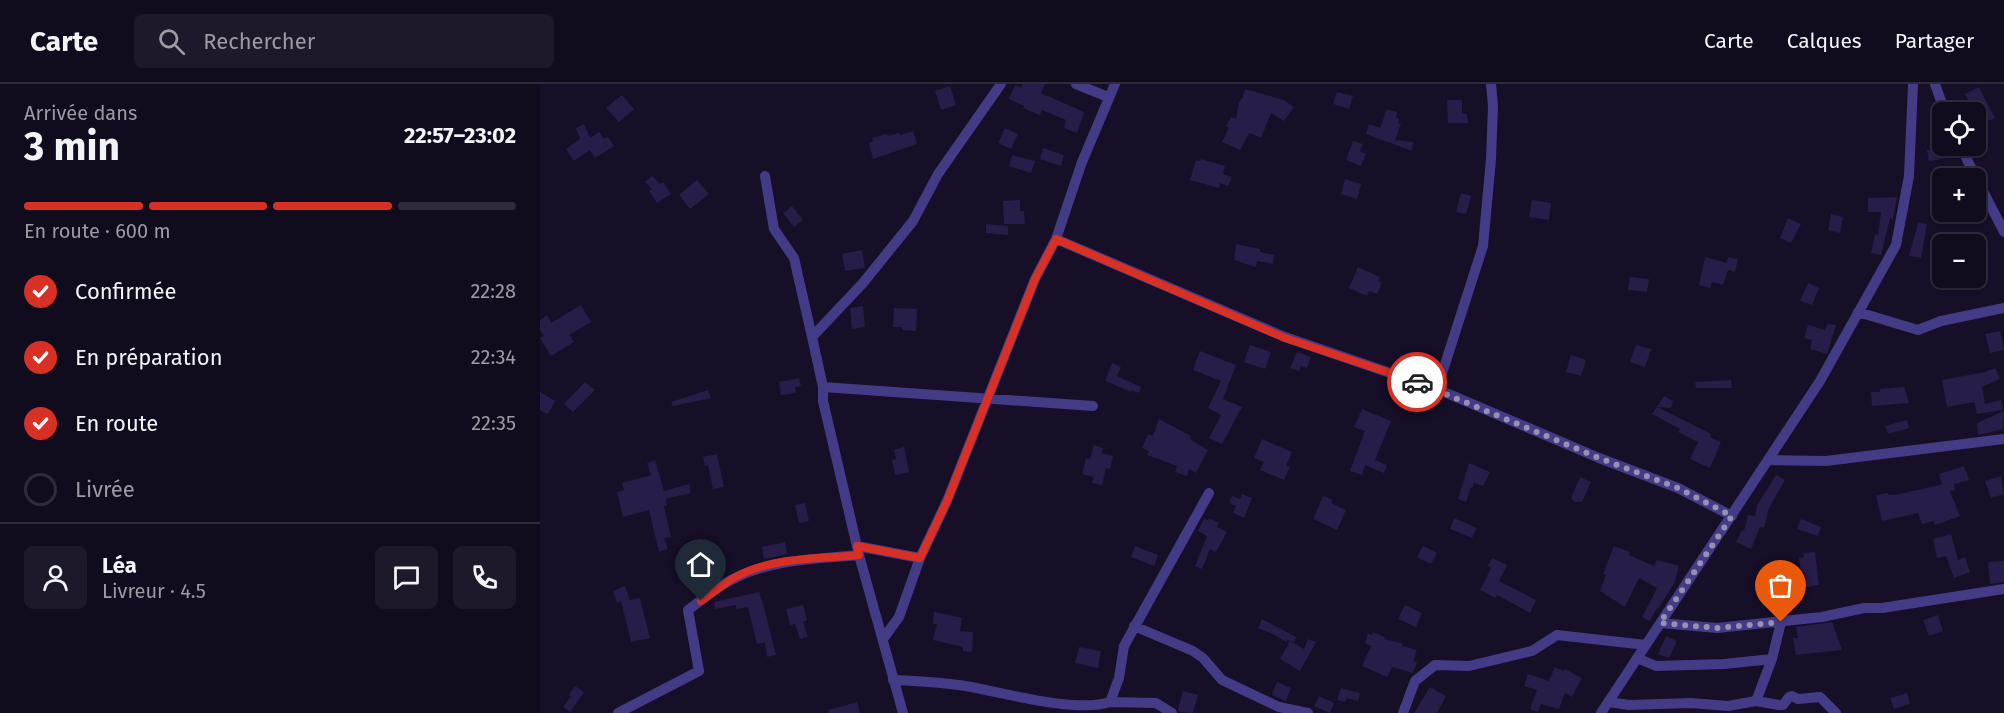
<!DOCTYPE html>
<html lang="fr">
<meta charset="utf-8">
<style>
:root{--surface:#100b1d;--page:#1e192a;--text:#f1f3f6;--muted:#9c9ba4;--line:#302b3b;--accent:#d93025}
body{margin:0;font-family:"Fira Sans",sans-serif;background:var(--page);color:var(--text);height:100vh;display:flex;flex-direction:column;font-size:22px;white-space:nowrap}
*{box-sizing:border-box;margin:0}
p{font-size:20px;color:var(--muted)}
.icon{flex:none;width:33px;height:33px;fill:none;stroke:currentColor;stroke-width:2;stroke-linecap:round;stroke-linejoin:round}
.map{position:relative;flex:1;overflow:hidden}
.details{display:flex;flex-direction:column;background:var(--surface);width:540px}
.details>*{flex:none}
.buttons{position:absolute;left:1392px;top:18px;display:grid;gap:12px}
.buttons a{display:grid;place-items:center;width:54px;height:54px;border-radius:9px;background:var(--surface);box-shadow:0 2px 4px #0004,0 0 0 2px var(--line);font-size:30px}
.pin{position:absolute;display:grid;place-items:center;width:51px;height:51px;color:#fff;margin:-62px -26px;border-radius:50% 50% 50% 0;rotate:-45deg;box-shadow:0 0 6px #0007}
.pin .icon{rotate:45deg}
.courier{position:absolute;display:grid;place-items:center;width:60px;height:60px;margin:-30px;border:4px solid #d93025;border-radius:50%;background:#fff;color:#222;box-shadow:0 2px 8px #0007}
.headline em{font-style:normal;font-weight:700}
.headline div{display:flex;flex-direction:column-reverse}
.headline{display:flex;align-items:center;justify-content:space-between;height:102px;padding:0 24px}
h1{font-size:39px;font-weight:700;line-height:45px}
.bar{display:grid;grid-template-columns:repeat(4,1fr);gap:9px 6px;align-content:center;height:72px;padding:0 24px}
.bar i{height:8px;border-radius:4px;background:var(--line)}
.bar .active{background:var(--accent)}
.bar p{grid-column:span 4}
.line{display:flex;align-items:center;gap:15px;padding:0 24px;border-top:2px solid var(--line)}
.line div{flex:1}
.round{display:grid;place-items:center;flex:none;width:63px;height:63px;border-radius:9px;background:var(--page)}
ol{padding:0 24px;list-style:none}
li{display:flex;align-items:center;gap:18px;height:66px}
li p{margin-inline-start:auto}
li .icon{padding:6px;border-radius:50%;background:var(--accent);color:#fff;stroke-width:4}
li:last-child{color:var(--muted)}
li i{width:33px;height:33px;border:3px solid var(--line);border-radius:50%}
header{display:flex;align-items:center;gap:36px;box-sizing:border-box;height:84px;padding:0 30px;background:var(--surface);border-bottom:2px solid var(--line)}
header strong{font-size:28px}
nav{display:flex;gap:33px;margin-inline-start:auto;font-size:21px}
.search{width:420px;height:54px;background:var(--page);display:flex;align-items:center;gap:15px;box-sizing:border-box;padding:0 21px;border-radius:9px;color:var(--muted);font-size:22px}
main{display:flex;flex:1;min-height:0}
.map>svg:first-child{display:block}
.building{fill:#281c48}
.lines{fill:none;stroke-linecap:round;stroke-linejoin:round}
.minor{stroke:#443b86;stroke-width:10}
.done{stroke:#9890b3;stroke-width:6;stroke-dasharray:0 10.8}
.route{stroke:#d93025;stroke-width:8}
</style>
<header>
<strong>Carte</strong>
<div class="search"><svg class="icon" aria-label="search" viewBox="0 0 24 24"><circle cx="10" cy="10" r="6"/><path d="M15 15l6 6"/></svg>Rechercher</div>
<nav><a>Carte</a><a>Calques</a><a>Partager</a></nav>
</header>
<main>
<section class="details">
<div class="headline"><div><h1>3 min</h1><p>Arrivée dans</p></div><em>22:57–23:02</em></div>
<div class="bar"><i class="active"></i><i class="active"></i><i class="active"></i><i></i><p>En route · 600 m</p></div>
<ol>
<li><svg class="icon" aria-label="check" viewBox="0 0 24 24"><path d="M5 12l5 5 9-10"/></svg>Confirmée<p>22:28</p></li>
<li><svg class="icon" aria-label="check" viewBox="0 0 24 24"><path d="M5 12l5 5 9-10"/></svg>En préparation<p>22:34</p></li>
<li><svg class="icon" aria-label="check" viewBox="0 0 24 24"><path d="M5 12l5 5 9-10"/></svg>En route<p>22:35</p></li>
<li><i></i>Livrée</li>
</ol>
<div class="line" style="height:108px"><a class="round"><svg class="icon" aria-label="person" viewBox="0 0 24 24"><circle cx="12" cy="8" r="4"/><path d="M4 21q1-7 8-7t8 7"/></svg></a><div><b>Léa</b><p>Livreur · 4.5</p></div><a class="round"><svg class="icon" aria-label="chat" viewBox="0 0 24 24"><path d="M4 5h16v11H9l-5 4z"/></svg></a><a class="round"><svg class="icon" aria-label="phone" viewBox="0 0 24 24"><path d="M5 4h4l2 5-3 2q2 4 5 5l2-3 5 2v4C11 20 4 13 5 4z"/></svg></a></div>
</section>
<div class="map">
<svg width="1464" height="629" viewBox="0 0 1464 629">
<rect width="100%" height="100%" fill="#160f27"/>
<path class="building" d="M483,0H505L501,9L544,28L537,49L524,44L526,36L502,26L500,31L483,24L484,22L469,15L475,1L481,4Z
M410,2L416,21L401,26L395,7Z
M1439,3L1455,34L1440,40L1425,10Z
M705,5L744,16L754,23L744,37L731,29L721,54L709,49L700,66L682,58L689,44L686,42L691,33L696,35L699,18L703,13Z
M797,8L813,12L809,25L793,20Z
M82,11L94,25L79,38L66,24Z
M907,16H922V30H927L928,39H908Z
M847,25L857,28L856,34L859,35L858,39L861,40L855,56L873,58L872,67L826,50L829,40L840,44Z
M44,40L50,54L59,48L64,55L68,53L74,62L55,74L50,66L34,77L26,65L40,55L36,44Z
M465,44L478,50L471,65L458,59Z
M373,47L377,60L333,75L329,59L333,57L332,54L347,50L348,52L359,49L360,51Z
M1402,55V62H1410L1414,73L1389,77L1387,66H1391L1389,61Z
M813,57L823,60L820,67L826,70L821,82L806,76Z
M503,64L524,71L521,82L500,75Z
M472,71L495,77L491,89L469,82Z
M661,75L685,82L683,90L692,93L688,102L680,99L679,104L650,96L656,76L660,77Z
M112,92L120,100L123,98L131,110L117,119L109,107L112,105L105,98Z
M805,95L821,100L817,115L801,110Z
M157,96L169,110L150,125L139,111Z
M921,109L931,112L926,130L916,128Z
M1357,113L1353,135L1350,134L1341,171L1331,169L1335,150L1338,151L1341,128H1328V114Z
M480,116V127H484L485,140H464L463,117Z
M992,116L1011,119L1009,136L989,133Z
M252,122L263,136L254,143L243,129Z
M1291,130L1303,133L1300,149L1288,146Z
M1248,134L1261,140L1251,159L1240,154Z
M1378,139L1387,140L1381,174L1369,172Z
M446,140L468,142V151L446,149Z
M696,160L720,165V168L734,171L733,180L717,177L716,183L694,176Z
M322,166L325,184L305,187L302,170Z
M1165,173L1187,179L1188,173L1198,175L1195,188L1188,186L1183,201L1172,198L1170,204L1159,201Z
M818,183L840,193L838,197L842,199L837,210L829,207L827,212L809,204Z
M1090,193L1109,195L1107,208L1088,206Z
M1268,199L1279,204L1272,221L1260,217Z
M41,221L51,238L29,251L34,258L11,272L0,254L4,252L0,246V236L7,231L11,239Z
M323,222L325,243L312,245L310,224Z
M354,224L377,225L376,247L362,246V243H353Z
M1287,240L1296,241L1287,270L1270,265L1272,256L1264,254L1268,241L1285,246Z
M1460,247L1464,266L1450,269L1445,250Z
M710,261L731,268L725,285L704,278Z
M1096,261L1111,265L1105,283L1090,278Z
M660,267L696,281L683,315L702,323L682,360L669,354L681,331L668,324L681,297L653,286Z
M757,268L771,273L767,284L761,282L759,287L750,284Z
M875,271L895,275L891,292L867,286L871,272L875,273Z
M1031,271L1046,276L1041,292L1026,288Z
M572,279L581,283L577,292L601,303L599,309L591,306V308L565,297Z
M1455,284L1460,295L1442,303L1445,320L1461,316L1463,326L1437,330L1434,318L1407,323L1402,296L1445,288Z
M259,294L261,302L255,303L256,309L241,311L239,298Z
M1191,296L1192,304H1156L1155,298Z
M45,298L55,306L33,328L24,320Z
M1364,303L1369,319L1332,322L1331,308H1340V305Z
M168,306L171,314L133,322L131,318Z
M0,308L15,317L8,330L0,326Z
M1124,312L1133,317L1131,324L1117,323L1171,350L1170,353L1181,358L1170,384L1150,375L1158,358L1138,348L1140,345L1112,330Z
M822,325L851,337L835,376L847,381L844,389L825,381L822,391L810,387L825,347L814,343Z
M1464,327L1463,345L1438,351L1437,339Z
M619,335L651,352L650,355L668,366L656,389L649,385L647,392L635,388L637,382L607,371L609,367L602,364L608,350L613,352Z
M1367,336L1369,344L1348,350L1345,342Z
M722,355L752,368L746,382L750,383L744,396L720,386L724,378L714,374Z
M554,361L563,364L561,369L573,372L570,385L566,384L562,401L552,399L554,393L542,390L546,374L550,375Z
M364,363L369,388L355,391L352,376L356,375L354,366Z
M177,370L184,403L173,405L168,381L165,382L163,373Z
M115,376L124,407L149,400L151,409L126,415L127,421L124,422L131,453L124,454L128,465L119,468L109,426L83,433L77,408L84,406L82,399L111,391L107,379Z
M929,379L950,388L943,402L934,399L932,404L931,403L926,418L918,415Z
M1424,382L1429,396L1414,400L1415,406L1410,407L1420,432L1395,441L1394,437L1382,440L1378,429L1342,437L1336,411L1348,409V411H1355L1400,401L1402,400L1399,390Z
M1236,391L1245,396L1229,424L1224,444L1220,443L1211,465L1196,458L1202,446L1204,447L1208,431L1215,432L1217,421Z
M1461,392L1464,410L1451,414L1445,397Z
M1040,393L1051,398L1042,418H1035L1031,414Z
M702,410L712,414L704,434L693,429L696,422L689,419L692,412L700,415Z
M783,412L793,416L791,419L806,426L797,446L773,435Z
M265,419L269,437L259,439L255,421Z
M669,434L679,439L677,443L687,448L676,468L670,465L662,485L655,482L667,452L658,447L664,435L668,436Z
M914,434L937,444L932,454L910,445Z
M1261,435L1281,443L1278,452L1257,445Z
M1411,450L1418,476L1425,473L1430,488L1414,494L1406,472L1397,474L1393,455Z
M245,458L247,470L224,475L222,463Z
M595,462L618,471L614,482L591,473Z
M883,462L897,469L891,480L877,473Z
M1074,462L1090,468L1089,471L1114,482L1117,476L1139,482L1135,498L1118,525L1117,524L1110,537L1102,533L1117,504L1099,494L1085,523L1060,507L1066,491L1063,490Z
M1275,468L1279,501L1266,503L1265,488H1261L1259,474L1264,473L1263,469Z
M952,474L967,481L959,497L996,516L990,529L957,511L955,514L940,506L951,484L948,482Z
M1464,477V498L1450,500L1448,478Z
M85,502L90,516L100,514L110,554L91,558L81,517L77,519L73,507Z
M219,508L225,527L236,571L227,573L225,558L217,560L208,523L196,525V521L175,525L174,518Z
M263,521L267,536L263,538L268,553L260,555L255,540L250,541L246,525Z
M865,521L882,529L876,543L858,535Z
M394,528L422,534L420,547L433,548L432,568L423,567V563L393,556L397,540H393Z
M1398,531L1403,547L1389,552L1383,536Z
M722,535L756,553L754,558L747,556L746,558L735,551L718,544Z
M1292,538L1302,566L1256,571L1253,554H1258L1256,543Z
M833,548L845,553L844,555L862,559V562L877,566L873,577L877,578L873,589L852,583L847,593L822,582L831,562L825,559L828,550L832,551Z
M1126,552L1137,557L1129,574L1118,570Z
M768,555L776,558L760,587L740,575L750,557L764,565Z
M539,563L561,567L558,584L535,579Z
M1015,583L1024,587L1025,585L1042,594L1032,613L1025,609L1019,625L1001,620L998,628L990,625L997,606L984,602L988,590L1009,597Z
M737,598L751,604L746,617L732,611Z
M35,602L44,608L30,628L23,623L31,612L29,611Z
M890,603L906,612L897,629H874Z
M801,604L820,609L818,617L807,614L805,618L797,616Z
M643,607L658,611L653,629L639,628L638,625Z
M1367,609L1370,620L1354,625L1350,614Z
M779,612L794,619L790,629L774,622Z
M317,618L320,629H289L288,626Z"/>
<g class="lines">
<path class="minor" d="M536,0L568,13
M1395,0L1405,28
M1420,62L1464,148
M225,92L234,145L254,174L272,253
M516,155L745,253L897,305L1059,374L1138,404L1192,432
M1318,228L1378,246L1401,237L1464,224
M283,303L553,322
M897,305L943,162L951,75L953,22L951,0
M1228,376L1286,377L1464,355
M317,462L380,474
M1121,539L1177,544L1282,533L1324,524H1342L1464,505
M594,542L653,567L663,574L682,596L739,623L768,629
M343,555L359,533L380,474L407,417L495,195L516,155L542,78L575,0
M1097,574L1116,582L1184,580L1232,575
M353,596C379,597 405,598 431,603C468,610 537,629 570,618L579,594L584,562L669,409
M1216,617L1232,575L1241,538
M570,618L616,619L632,629
M1068,618L1089,621L1151,619L1188,622L1216,617L1239,621H1243L1249,613L1252,612L1258,615L1280,613L1296,629
M78,629L159,587L148,526C163,515 178,502 195,494C233,475 277,475 319,471
M363,629L319,471L283,317V303L272,253L323,199L373,137L398,90L461,0
M863,629L875,597L895,581L929,582L992,567L1017,551L1106,561
M1061,629L1280,297L1356,161L1369,92L1373,0"/>
</g>
<g class="lines">
<path class="done" d="M877,298L1059,374L1138,404L1192,432L1120,539L1177,544L1241,538"/>
<path class="route" d="M161,517C171,510 181,502 192,495C229,473 277,475 319,471L317,462L380,474L407,417L495,195L516,155L745,254L877,298"/>
</g>
</svg>
<div class="buttons">
<a><svg class="icon" aria-label="locate" viewBox="0 0 24 24"><circle cx="12" cy="12" r="6"/><path d="M12 2v4M12 18v4M2 12h4M18 12h4"/></svg></a>
<a>+</a>
<a>−</a>
</div>
<div class="pin" style="left:1241px;top:538px;background:#ea580c"><svg class="icon" aria-label="bag" viewBox="0 0 24 24"><path d="M5 8h14l-1 12H6zM9 8a3 3 0 0 1 6 0"/></svg></div>
<div class="pin" style="left:161px;top:517px;background:#1f2937"><svg class="icon" aria-label="home" viewBox="0 0 24 24"><path d="M3 11l9-7 9 7M6 9v11h12V9"/></svg></div>
<div class="courier" style="left:877px;top:298px"><svg class="icon" aria-label="car" viewBox="0 0 24 24"><path d="M5 17H2v-5l4-1 3-4h7l3 4 3 1v5h-3M9 17h6M6 11h13"/><circle cx="7" cy="17" r="2"/><circle cx="17" cy="17" r="2"/></svg></div>
</div>
</main>
